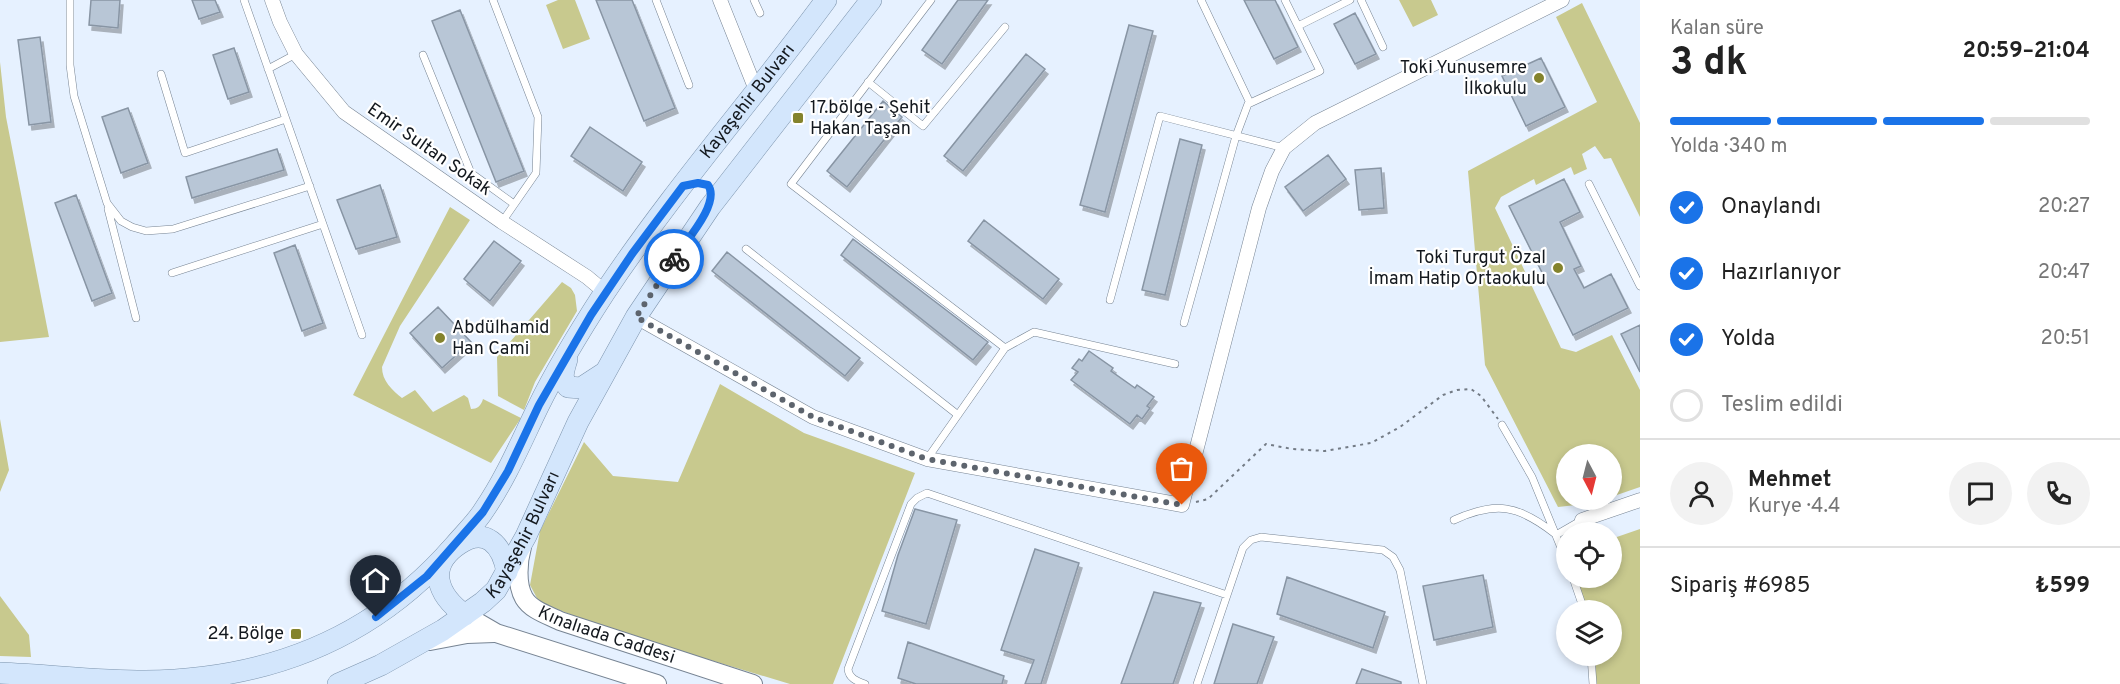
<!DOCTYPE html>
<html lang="tr">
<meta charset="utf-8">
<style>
:root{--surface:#fff;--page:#f2f2f2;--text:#222;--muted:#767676;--line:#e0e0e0;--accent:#1a73e8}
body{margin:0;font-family:Overpass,sans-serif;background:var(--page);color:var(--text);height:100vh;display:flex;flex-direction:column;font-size:22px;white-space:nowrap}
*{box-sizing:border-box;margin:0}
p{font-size:20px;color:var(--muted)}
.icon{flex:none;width:33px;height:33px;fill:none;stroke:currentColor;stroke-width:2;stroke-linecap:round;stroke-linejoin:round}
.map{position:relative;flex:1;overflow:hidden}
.sheet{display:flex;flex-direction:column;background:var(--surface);width:480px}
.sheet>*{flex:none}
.needle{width:39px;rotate:173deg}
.fabs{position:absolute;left:1556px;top:444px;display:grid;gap:12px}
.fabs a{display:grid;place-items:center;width:66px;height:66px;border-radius:50%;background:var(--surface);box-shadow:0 3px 9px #0003;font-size:30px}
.pin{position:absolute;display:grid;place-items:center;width:51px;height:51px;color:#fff;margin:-62px -26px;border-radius:50% 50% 50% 0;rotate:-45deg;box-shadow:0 0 6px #0007}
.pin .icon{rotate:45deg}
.courier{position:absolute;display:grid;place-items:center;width:60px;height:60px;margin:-30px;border:4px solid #1a73e8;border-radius:50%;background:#fff;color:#222;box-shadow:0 2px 8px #0007}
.overview em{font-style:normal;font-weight:700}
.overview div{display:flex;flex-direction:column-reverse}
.overview{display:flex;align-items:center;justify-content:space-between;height:102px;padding:0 30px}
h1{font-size:39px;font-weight:700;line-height:45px}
.bar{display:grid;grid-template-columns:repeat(4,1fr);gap:9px 6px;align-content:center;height:72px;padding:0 30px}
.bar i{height:8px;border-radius:4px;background:var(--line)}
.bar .active{background:var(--accent)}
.bar p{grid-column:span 4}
.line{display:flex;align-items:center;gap:15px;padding:0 30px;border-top:2px solid var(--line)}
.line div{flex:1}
.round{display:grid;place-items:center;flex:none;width:63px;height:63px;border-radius:32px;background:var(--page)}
ol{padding:0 30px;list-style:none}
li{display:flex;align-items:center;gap:18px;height:66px}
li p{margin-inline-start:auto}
li .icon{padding:6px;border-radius:50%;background:var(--accent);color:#fff;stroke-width:4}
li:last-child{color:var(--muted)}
li i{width:33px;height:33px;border:3px solid var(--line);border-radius:50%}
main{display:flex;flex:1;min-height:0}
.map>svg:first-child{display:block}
.green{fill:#c8c98e}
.building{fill:#b8c6d6;stroke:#8895a4;stroke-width:1.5;filter:url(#shadow)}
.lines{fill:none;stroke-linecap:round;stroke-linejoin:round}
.lane-casing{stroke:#778493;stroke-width:8}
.street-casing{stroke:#778493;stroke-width:15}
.secondary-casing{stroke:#778493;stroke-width:20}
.primary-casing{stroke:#7d94ad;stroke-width:22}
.path{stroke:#737b85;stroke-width:2;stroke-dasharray:3 4.5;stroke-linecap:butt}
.lane{stroke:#fff;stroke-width:7}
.street{stroke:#fff;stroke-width:14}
.secondary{stroke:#fff;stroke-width:18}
.primary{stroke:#d3e6fc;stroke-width:21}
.done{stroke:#5d646d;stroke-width:6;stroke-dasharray:0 10.8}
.route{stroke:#1a73e8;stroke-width:8}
.poi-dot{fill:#84832c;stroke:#fff;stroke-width:2}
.labels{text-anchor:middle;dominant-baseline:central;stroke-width:4.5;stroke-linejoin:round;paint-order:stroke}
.poi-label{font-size:18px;fill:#13181e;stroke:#fff;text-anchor:end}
.street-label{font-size:18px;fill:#13181e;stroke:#fff}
</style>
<main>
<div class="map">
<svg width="1640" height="684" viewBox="0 0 1640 684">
<defs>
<filter id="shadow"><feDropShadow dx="3" dy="5" stdDeviation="0" flood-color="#0004"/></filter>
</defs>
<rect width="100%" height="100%" fill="#e6f1ff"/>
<path class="green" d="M558,0H575L590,39L563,49L546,5Z
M1399,0H1431L1438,15L1413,27Z
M1582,3L1640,123V217L1611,158L1604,159L1595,146L1582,154L1587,169L1574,175L1571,167L1536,185L1534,179L1501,197L1495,208L1561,348L1576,352L1612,335L1640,390V487L1611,497V454H1566V500H1603L1594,503L1558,507L1485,365L1468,171L1597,102L1556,17Z
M0,62L6,117L49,337L0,342Z
M450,207L470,220L400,326L382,367C382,381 392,390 402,398L415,390L433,412L464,395L468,398L471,409C477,409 481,406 483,399L521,418L491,463L353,395Z
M562,282L571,288L575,295L577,311L535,382L524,410L498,396L497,357Z
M720,384L804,433L915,473L833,684H790L607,629L539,602L530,585L540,531L584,442L613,476L678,482Z
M0,419L9,470L0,492Z
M1640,529V684H1592L1588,656H1611V610H1582L1577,578H1611V539Z
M0,596L29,635L31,657L0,656Z"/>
<path class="building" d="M91,0H120L118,28L89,25Z
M192,0H215L220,12L199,19Z
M596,0H632L675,108L644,121Z
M958,0H988L942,64L922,50Z
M1244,0H1275L1298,47L1274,59Z
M460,10L524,171L496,182L432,21Z
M1355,13L1376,54L1355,64L1334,24Z
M1129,25L1153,31L1105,212L1080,205Z
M40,37L51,122L29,125L18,40Z
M234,48L249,92L228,99L213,55Z
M1026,54L1045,69L963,171L944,156Z
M1541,58L1565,107L1526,126L1502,76Z
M883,101L902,117L847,187L827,171Z
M128,108L148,163L121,173L102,117Z
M590,127L642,162L623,191L571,156Z
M1180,139L1202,145L1165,295L1142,290Z
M277,149L284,170L192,198L186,177Z
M1328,155L1346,179L1303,211L1285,187Z
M1381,168L1384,208L1359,210L1355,170Z
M1564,179L1580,212L1560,222L1581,266L1574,269L1584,288L1611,274L1628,308L1573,335L1509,206Z
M380,185L397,237L356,249L337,200Z
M76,195L112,293L92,301L55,203Z
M984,220L1059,279L1043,299L968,241Z
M853,239L988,342L973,360L841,255Z
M494,241L521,261L490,301L464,279Z
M295,245L323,323L302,331L274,253Z
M727,252L860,358L845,376L712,271Z
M438,307L471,342L442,368L410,333Z
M1640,325V372L1621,334Z
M1089,351L1113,368L1111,371L1135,388L1137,385L1154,397L1147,406L1150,408L1142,419L1137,415L1130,424L1071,380L1078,372L1072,368L1079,359L1082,361Z
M915,509L957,520L926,624L882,611L898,555Z
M1035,549L1079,563L1041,684H1025L1034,660L1001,650Z
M1483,575L1493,627L1434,640L1423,586Z
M1287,577L1385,612L1373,648L1277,614Z
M1154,592L1201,603L1173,684H1121Z
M1233,624L1274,637L1257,684H1214Z
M908,642L1004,676L1002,684H916L898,678Z
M1362,669L1401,682V684H1356Z"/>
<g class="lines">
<defs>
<path id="lane" d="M70,0V65L74,96L107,203L121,221L132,227L146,231L173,229L310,186
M244,0L362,335
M493,0L538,117L536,173L502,222
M656,0L689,85
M754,0L760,13
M931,0L791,184L1005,348L1034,332L1175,364
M1201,0L1250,103
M1361,0L1383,47
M1298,26L1350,0
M423,55L471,173L514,204
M268,69L296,54
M161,74L185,153L286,119
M868,82L923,126L1005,27
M1589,184L1640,286
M108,209L136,318
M746,249L958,415
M172,273L323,224
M1110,300L1160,116L1284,148
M1184,323L1236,136L1248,104L1320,71L1285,0
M1502,425L1532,477L1566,560
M927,459L1005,348
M1454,520C1496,501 1518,505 1554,533
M1556,535L1582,520
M1573,578L1584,610
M1591,656L1593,684
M865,684C856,681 849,678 848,669L911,504L917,498L927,493L1227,595
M1197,684L1243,548L1251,540L1261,537L1383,550L1393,557L1400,570L1423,684"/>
<path id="street" d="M272,0L280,22L296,54L344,112L502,222L587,277L605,292
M720,0L756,90
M636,317L813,417L927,459L1182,505L1259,208L1272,171L1284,148L1315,123L1562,0
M1582,520L1640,500"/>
<g id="secondary">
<path id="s1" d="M522,547C518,561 516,584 524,598C531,610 548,615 560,621L753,684"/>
<path d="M465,615L496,633L657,684"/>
<path d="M430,641L467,634L494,633"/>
</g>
<g id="primary">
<path d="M567,359C564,370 560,378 568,387L581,388L604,373"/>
<path d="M465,615C437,595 426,566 459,544C486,526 502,545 507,572"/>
<path id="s2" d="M0,673C48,675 97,681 145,681C268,680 373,639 454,546C464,534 476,523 484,510C506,478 521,442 538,407C557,368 581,329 605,292C673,190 754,98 826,0"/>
<path id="s3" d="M338,684L381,665L443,630L483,602L496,590L526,536L578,422L636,317L710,207L871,0"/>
</g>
</defs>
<use href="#lane" class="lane-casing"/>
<use href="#street" class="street-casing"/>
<use href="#secondary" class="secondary-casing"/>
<use href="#primary" class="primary-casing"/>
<path class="path" d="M1196,502L1208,499L1266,444L1292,449L1325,451L1371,443L1400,427L1443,395L1457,390L1471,389L1481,396L1498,419"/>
<use href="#lane" class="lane"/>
<use href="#street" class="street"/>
<use href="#secondary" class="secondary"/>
<use href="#primary" class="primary"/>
</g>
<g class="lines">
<path class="done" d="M674,259L636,317L813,417L927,459L1182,505"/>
<path class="route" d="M376,617L427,576L483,512L508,471L539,405L591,315L632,254L683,186L698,183L708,185C721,203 685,242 674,259"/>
</g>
<g class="poi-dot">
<circle cx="1539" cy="78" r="6"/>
<rect x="792" y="112" width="12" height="12" rx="3"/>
<circle cx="1558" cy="268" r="6"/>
<circle cx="440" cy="338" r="6"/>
<rect x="290" y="628" width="12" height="12" rx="3"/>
</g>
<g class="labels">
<g class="poi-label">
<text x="1527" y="68">Toki Yunusemre<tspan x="1527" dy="21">İlkokulu</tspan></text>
<text x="810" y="108" text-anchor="start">17.bölge - Şehit<tspan x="810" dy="21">Hakan Taşan</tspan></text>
<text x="1546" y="258">Toki Turgut Özal<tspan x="1546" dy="21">İmam Hatip Ortaokulu</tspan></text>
<text x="452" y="328" text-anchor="start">Abdülhamid<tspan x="452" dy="21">Han Cami</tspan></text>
<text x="284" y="634">24. Bölge</text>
</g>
<g class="street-label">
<text stroke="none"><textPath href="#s2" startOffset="1028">Kayaşehir Bulvarı</textPath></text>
<text transform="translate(429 150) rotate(35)">Emir Sultan Sokak</text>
<text stroke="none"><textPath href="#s3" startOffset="246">Kayaşehir Bulvarı</textPath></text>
<text stroke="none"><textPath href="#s1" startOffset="144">Kınalıada Caddesi</textPath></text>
</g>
</g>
</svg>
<div class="fabs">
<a><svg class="needle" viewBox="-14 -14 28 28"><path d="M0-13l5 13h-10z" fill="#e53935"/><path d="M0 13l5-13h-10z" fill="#767676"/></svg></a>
<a><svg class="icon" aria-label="locate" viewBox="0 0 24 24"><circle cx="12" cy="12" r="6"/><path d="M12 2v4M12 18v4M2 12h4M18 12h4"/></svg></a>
<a><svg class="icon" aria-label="layers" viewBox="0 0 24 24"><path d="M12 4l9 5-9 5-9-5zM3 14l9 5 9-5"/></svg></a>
</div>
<div class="pin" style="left:1182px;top:505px;background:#ea580c"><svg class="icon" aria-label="bag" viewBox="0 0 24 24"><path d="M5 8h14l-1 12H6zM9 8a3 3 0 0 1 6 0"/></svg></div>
<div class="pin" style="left:376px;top:617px;background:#1f2937"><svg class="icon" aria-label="home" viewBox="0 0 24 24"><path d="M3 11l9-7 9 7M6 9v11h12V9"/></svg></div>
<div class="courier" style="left:674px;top:259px"><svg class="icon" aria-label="bike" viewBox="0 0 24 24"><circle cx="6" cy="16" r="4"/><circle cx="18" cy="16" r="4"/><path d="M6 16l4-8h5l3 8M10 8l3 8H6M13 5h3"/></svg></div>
</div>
<section class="sheet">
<div class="overview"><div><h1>3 dk</h1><p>Kalan süre</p></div><em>20:59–21:04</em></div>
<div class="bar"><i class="active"></i><i class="active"></i><i class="active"></i><i></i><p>Yolda · 340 m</p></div>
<ol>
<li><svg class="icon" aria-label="check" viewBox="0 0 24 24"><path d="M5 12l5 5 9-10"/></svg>Onaylandı<p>20:27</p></li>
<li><svg class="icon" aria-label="check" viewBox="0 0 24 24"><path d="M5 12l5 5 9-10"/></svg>Hazırlanıyor<p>20:47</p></li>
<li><svg class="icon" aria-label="check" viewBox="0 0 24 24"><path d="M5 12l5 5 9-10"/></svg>Yolda<p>20:51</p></li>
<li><i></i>Teslim edildi</li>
</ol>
<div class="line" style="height:108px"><a class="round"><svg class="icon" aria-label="person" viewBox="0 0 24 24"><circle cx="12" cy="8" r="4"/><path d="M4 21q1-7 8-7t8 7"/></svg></a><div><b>Mehmet</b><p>Kurye · 4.4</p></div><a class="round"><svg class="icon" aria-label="chat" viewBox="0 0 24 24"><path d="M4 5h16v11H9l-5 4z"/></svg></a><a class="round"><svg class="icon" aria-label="phone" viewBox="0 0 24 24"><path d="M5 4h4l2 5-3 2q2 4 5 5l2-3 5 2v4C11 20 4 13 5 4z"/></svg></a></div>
<div class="line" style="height:78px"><div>Sipariş #6985</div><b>₺599</b></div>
</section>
</main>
